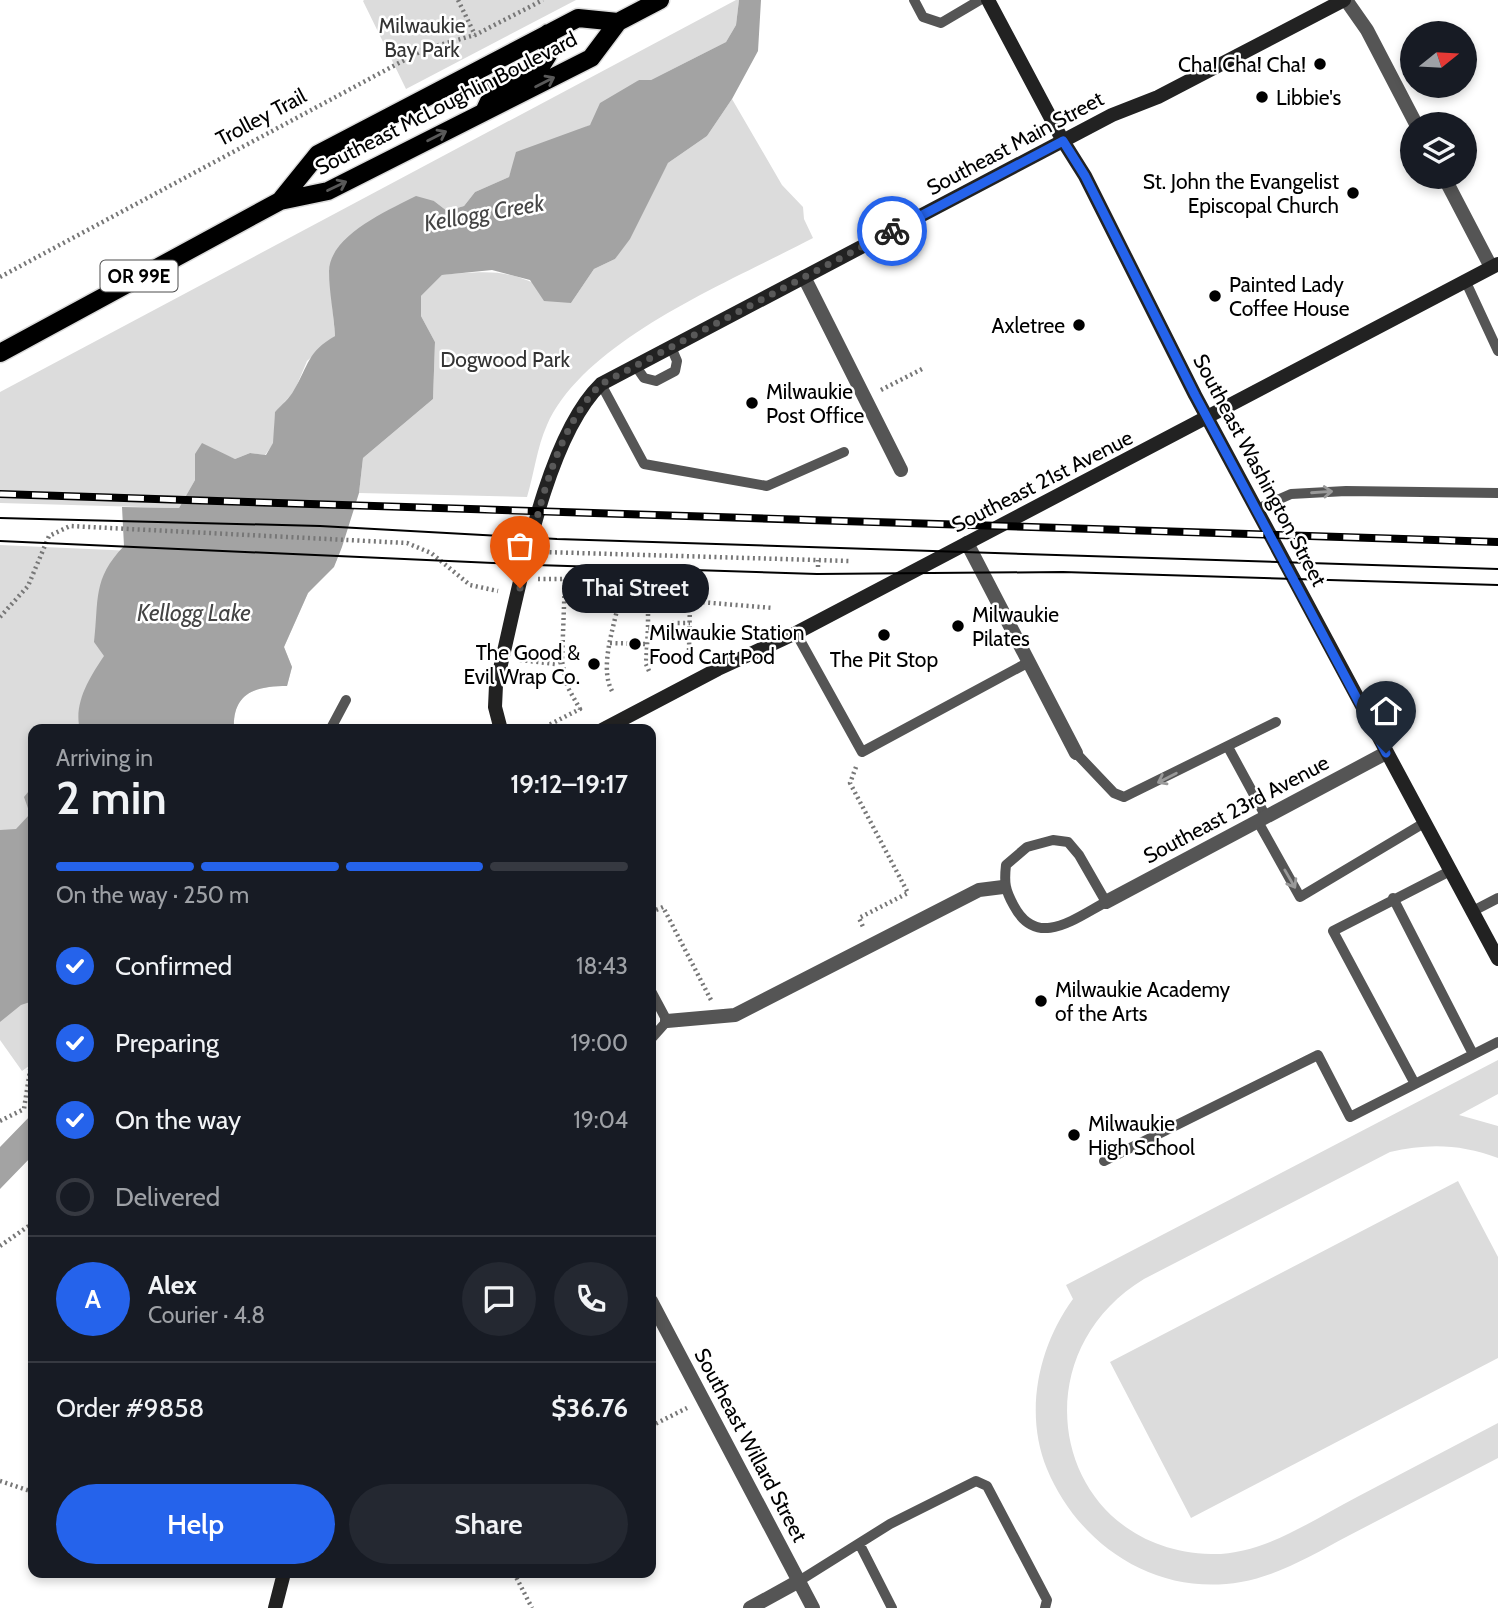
<!DOCTYPE html>
<meta charset="utf-8">
<style>
:root{--surface:#171b24;--page:#242831;--text:#f1f3f6;--muted:#9ea1a6;--line:#363941;--accent:#2563eb}
body{margin:0;font-family:Cabin,sans-serif;background:var(--page);color:var(--text);height:100vh;display:flex;flex-direction:column;font-size:26px;white-space:nowrap}
*{box-sizing:border-box;margin:0}
p{font-size:23px;color:var(--muted)}
.icon{flex:none;width:38px;height:38px;fill:none;stroke:currentColor;stroke-width:2;stroke-linecap:round;stroke-linejoin:round}
.map{position:relative;flex:1;overflow:hidden}
.details{position:absolute;left:28px;top:724px;width:628px;height:854px;display:flex;flex-direction:column;background:var(--surface);border-radius:14px;box-shadow:0 4px 10px #0003}
.details>*{flex:none}
.needle{width:46px;rotate:72deg}
.tools{position:absolute;left:1400px;top:21px;display:grid;gap:14px}
.tools a{display:grid;place-items:center;width:77px;height:77px;border-radius:50%;background:var(--surface);box-shadow:0 4px 10px #0003;font-size:35px}
.pin{position:absolute;display:grid;place-items:center;width:60px;height:60px;color:#fff;margin:-72px -30px;border-radius:50% 50% 50% 0;rotate:-45deg;box-shadow:0 0 7px #0007}
.pin .icon{rotate:45deg}
.courier{position:absolute;display:grid;place-items:center;width:70px;height:70px;margin:-35px;border:5px solid #2563eb;border-radius:50%;background:#fff;color:#222;box-shadow:0 2px 9px #0007}
.bubble{position:absolute;height:49px;border-radius:24px;background:var(--surface);box-shadow:0 4px 10px #0003;font-size:23px;font-weight:600;line-height:49px;text-align:center}
.head em{font-style:normal;font-weight:600}
.head div{display:flex;flex-direction:column-reverse}
.head{display:flex;align-items:center;justify-content:space-between;height:119px;padding:0 28px}
h1{font-size:46px;font-weight:600;line-height:52px}
.bar{display:grid;grid-template-columns:repeat(4,1fr);gap:10px 7px;align-content:center;height:84px;padding:0 28px}
.bar i{height:9px;border-radius:5px;background:var(--line)}
.bar .on{background:var(--accent)}
.bar p{grid-column:span 4}
.line{display:flex;align-items:center;gap:18px;padding:0 28px;border-top:2px solid var(--line)}
.line div{flex:1}
.round{display:grid;place-items:center;flex:none;width:74px;height:74px;border-radius:37px;background:var(--page)}
ol{padding:0 28px;list-style:none}
li{display:flex;align-items:center;gap:21px;height:77px}
li p{margin-inline-start:auto}
li .icon{padding:7px;border-radius:50%;background:var(--accent);color:#fff;stroke-width:4}
li:last-child{color:var(--muted)}
li i{width:38px;height:38px;border:4px solid var(--line);border-radius:50%}
.primary-button{display:flex;gap:14px;margin-top:auto;padding:14px 28px}
.primary-button a{flex:1;height:80px;border-radius:42px;background:var(--accent);color:#fff;font-size:28px;font-weight:600;line-height:80px;text-align:center}
.primary-button a+a{background:var(--page);color:var(--text)}
.map>svg:first-child{display:block}
.green{fill:#dcdcdc}
.water{fill:#a3a3a3}
.lines{fill:none;stroke-linecap:round;stroke-linejoin:round}
.primary-casing{stroke:#dbdbdb;stroke-width:21}
.path{stroke:#777;stroke-width:4.5;stroke-dasharray:2 3.5;stroke-linecap:butt}
.lane{stroke:#555;stroke-width:10}
.street{stroke:#555;stroke-width:14}
.secondary{stroke:#222;stroke-width:14}
.primary{stroke:#000;stroke-width:18}
.tram{stroke:#000;stroke-width:2}
.rail-casing{stroke:#000;stroke-width:8}
.rail{stroke:#fff;stroke-width:5;stroke-dasharray:16;stroke-linecap:butt}
.oneway{stroke:#595959}
.oneway2{stroke:#999}
.done{stroke:#595959;stroke-width:7;stroke-dasharray:0 12.6}
.route{stroke:#2563eb;stroke-width:9}
.poi-dot{fill:#000;stroke:#fff;stroke-width:2.5}
.labels{text-anchor:middle;dominant-baseline:central;stroke-width:5;stroke-linejoin:round;paint-order:stroke}
.shield{fill:#fff;stroke:#4c4c4c;stroke-width:2}
.shield-label{font-size:19px;font-weight:bold;fill:#000}
.park-label{font-size:21px;fill:#333;stroke:#fff}
.poi-label{font-size:21px;fill:#000;stroke:#fff;text-anchor:start}
.street-label{font-size:21px;fill:#000;stroke:#fff}
.water-label{font-size:23px;font-style:italic;fill:#444;stroke:#fff}
</style>
<div class="map">
<svg width="1498" height="1608" viewBox="0 0 1498 1608">
<rect width="100%" height="100%" fill="#fff"/>
<path class="green" d="M576,0L406,89L363,1L364,0Z
M736,0H739L736,25L726,42L651,80H639L590,125L515,161L509,177L475,192L464,206L447,211L434,201L329,269L335,336L307,361L294,392L275,412L274,443L265,455L250,453L235,459L215,451L195,454V480L179,508L0,503V392Z
M732,99L782,185L803,207L804,219L813,238C732,281 585,339 547,425C537,447 534,474 527,497L359,493L363,458L433,399L435,342L421,316V296L442,275C504,269 516,271 571,303L594,269L615,259L668,163L707,136Z
M0,545L337,560L308,593L284,647L292,667L287,686C255,686 232,693 234,730H33V1063L22,1071L0,1040Z
M1498,1060V1094L1459,1115L1498,1126V1158C1461,1144 1428,1143 1390,1152L1144,1279C1014,1358 1057,1550 1211,1554C1264,1555 1312,1520 1357,1497C1404,1472 1451,1448 1498,1423V1458C1448,1484 1398,1510 1348,1536C1314,1554 1280,1575 1241,1582C1157,1597 1079,1546 1047,1469C1024,1413 1038,1347 1073,1299L1066,1285Z
M1458,1181L1498,1257V1358L1191,1518L1110,1362Z"/>
<path class="water" d="M739,0H761L758,51L732,99L707,136L668,163L630,239L615,259L594,269L571,303L544,301L530,280L492,270L442,275L421,296V316L435,342L433,399L363,458L359,493L342,547L334,567L308,593L284,647L292,667L287,686C255,686 232,693 234,730H80C73,703 90,677 104,656L94,642C99,600 92,579 124,546L122,507L179,508L195,480V454L202,443L235,459L250,453L266,455L273,443L275,412C281,405 290,398 294,390C309,365 307,352 335,336C334,315 329,292 329,271C330,235 389,210 416,196L434,201L447,211L464,206L475,192L509,177L516,152L590,125L600,103L639,80H651L726,42L736,25Z
M33,786V1001L21,1005L0,1022V830L16,829L30,814L24,797Z
M33,1113V1155L0,1189V1147Z"/>
<g class="lines">
<defs>
<path id="primary" d="M484,112L496,86L543,63L548,55V33
M280,201L318,154L578,18L618,22
M0,353L280,201L328,191L591,58L618,22L660,0"/>
</defs>
<use href="#primary" class="primary-casing"/>
<path class="path" d="M458,0L475,35
M0,277L425,49L475,35L543,0
M881,390L924,368
M544,552L850,561
M818,567V560
M538,579H565L562,661
M648,603V628
M0,617L28,586L49,536L70,526L407,543L431,553L470,585L498,591
M610,643L647,644
M689,650L690,603
M520,660L555,664L562,661L567,686L580,709L539,730
M649,671L646,664L648,628L667,630L672,623H690
M612,691C600,669 612,633 617,610H637L648,603L700,602L773,608
M856,767L850,783L908,893L859,918L864,929
M651,882V888
M651,912L663,907L711,1000
M0,1121L24,1109L33,1051
M0,1246L33,1223
M651,1426L687,1408
M0,1481L33,1492
M514,1573L532,1608"/>
<path class="lane" d="M914,0L923,17L941,23L980,0
M1465,280L1498,351
M635,365L644,378L656,381L675,371L677,361L671,347
M601,384L644,464L767,486L844,452
M1257,509L1291,494L1346,491L1498,493
M796,633L862,752L1029,662
M330,730L346,700
M1228,747L1265,815
M1076,753L1114,793L1124,797L1276,722
M1257,820L1300,897L1424,823
M1053,840L1068,842L1079,855L1106,902C1074,919 1037,949 1014,906C1005,890 1004,883 1006,865L1027,847Z
M1393,898L1473,1054
M1473,911L1498,898
M651,991L667,1021L651,1039
M1415,1084L1333,931L1450,871
M1104,1161L1318,1055L1350,1117L1498,1042
M860,1545L892,1608
M799,1581L890,1524L976,1481L987,1486L1047,1600L1045,1608"/>
<path class="street" d="M1346,0L1367,30L1416,124
M1444,177L1491,267
M804,277L901,470
M967,543L1076,753
M1106,902L1386,753
M667,1021L735,1015L979,890L1003,887
M651,1301L813,1608
M750,1608L799,1581"/>
<path class="secondary" d="M988,0L1063,141L1085,176L1195,395L1498,959
M501,730L495,707L496,685C517,603 542,441 601,384L1112,115L1158,97L1344,0
M602,730L718,669L796,633L1498,264
M275,1608L284,1573"/>
<use href="#primary" class="primary"/>
<path class="tram" d="M0,518L320,526L557,539L1498,569
M0,541L536,565L817,574L1063,572L1498,585"/>
<defs>
<path id="rail" d="M0,494L1498,542"/>
</defs>
<use href="#rail" class="rail-casing"/>
<use href="#rail" class="rail"/>
</g>
<defs><path id="oneway-shaft" d="M-6 0H5M1.5-3L5.5 0L1.5 3" fill="none" stroke-width="1.6" stroke-linecap="round" stroke-linejoin="round" transform="scale(1.75)"/></defs>
<g class="oneway">
<use href="#oneway-shaft" transform="translate(545 82) rotate(-27)"/>
<use href="#oneway-shaft" transform="translate(437 136) rotate(-27)"/>
<use href="#oneway-shaft" transform="translate(337 186) rotate(-26)"/>
</g>
<g class="oneway2">
<use href="#oneway-shaft" transform="translate(1322 492) rotate(-4)"/>
<use href="#oneway-shaft" transform="translate(1167 778) rotate(153)"/>
<use href="#oneway-shaft" transform="translate(1290 879) rotate(60)"/>
</g>
<g class="lines">
<path class="done" d="M520,588C536,523 552,432 601,384L892,231"/>
<path class="route" d="M892,231L1063,141L1085,176L1195,395L1386,753"/>
</g>
<g class="poi-dot">
<circle cx="1320" cy="64" r="7"/>
<circle cx="1262" cy="97" r="7"/>
<circle cx="1353" cy="193" r="7"/>
<circle cx="1215" cy="296" r="7"/>
<circle cx="1079" cy="325" r="7"/>
<circle cx="752" cy="403" r="7"/>
<circle cx="958" cy="626" r="7"/>
<circle cx="884" cy="635" r="7"/>
<circle cx="635" cy="644" r="7"/>
<circle cx="594" cy="664" r="7"/>
<circle cx="1041" cy="1001" r="7"/>
<circle cx="1074" cy="1135" r="7"/>
</g>
<g class="labels">
<rect class="shield" x="100.5" y="260.5" width="77" height="31" rx="5"/>
<g class="shield-label">
<text x="139" y="276">OR 99E</text>
</g>
<g class="park-label">
<text x="422" y="25">Milwaukie<tspan x="422" dy="24">Bay Park</tspan></text>
<text x="505" y="359">Dogwood Park</text>
</g>
<g class="poi-label">
<text x="1306" y="64" text-anchor="end">Cha! Cha! Cha!</text>
<text x="1276" y="97">Libbie's</text>
<text x="1339" y="181" text-anchor="end">St. John the Evangelist<tspan x="1339" dy="24">Episcopal Church</tspan></text>
<text x="1229" y="284">Painted Lady<tspan x="1229" dy="24">Coffee House</tspan></text>
<text x="1065" y="325" text-anchor="end">Axletree</text>
<text x="766" y="391">Milwaukie<tspan x="766" dy="24">Post Office</tspan></text>
<text x="972" y="614">Milwaukie<tspan x="972" dy="24">Pilates</tspan></text>
<text x="649" y="632">Milwaukie Station<tspan x="649" dy="24">Food Cart Pod</tspan></text>
<text x="580" y="652" text-anchor="end">The Good &amp;<tspan x="580" dy="24">Evil Wrap Co.</tspan></text>
<text x="884" y="659" text-anchor="middle">The Pit Stop</text>
<text x="1055" y="989">Milwaukie Academy<tspan x="1055" dy="24">of the Arts</tspan></text>
<text x="1088" y="1123">Milwaukie<tspan x="1088" dy="24">High School</tspan></text>
</g>
<g class="street-label">
<text transform="translate(446 103) rotate(-27)">Southeast McLoughlin Boulevard</text>
<text transform="translate(261 117) rotate(-28)">Trolley Trail</text>
<text transform="translate(1015 143) rotate(-28)">Southeast Main Street</text>
<text transform="translate(1260 470) rotate(62)">Southeast Washington Street</text>
<text transform="translate(1042 481) rotate(-27)">Southeast 21st Avenue</text>
<text transform="translate(1236 809) rotate(-28)">Southeast 23rd Avenue</text>
<text transform="translate(751 1445) rotate(62)">Southeast Willard Street</text>
</g>
<g class="water-label">
<text transform="translate(484 213) rotate(-10)">Kellogg Creek</text>
<text x="194" y="613">Kellogg Lake</text>
</g>
</g>
</svg>
<div class="tools">
<a><svg class="needle" viewBox="-14 -14 28 28"><path d="M0-13l5 13h-10z" fill="#e53935"/><path d="M0 13l5-13h-10z" fill="#9ea1a6"/></svg></a>
<a><svg class="icon" aria-label="layers" viewBox="0 0 24 24"><path d="M12 4l9 5-9 5-9-5zM3 14l9 5 9-5"/></svg></a>
</div>
<div class="pin" style="left:520px;top:588px;background:#ea580c"><svg class="icon" aria-label="bag" viewBox="0 0 24 24"><path d="M5 8h14l-1 12H6zM9 8a3 3 0 0 1 6 0"/></svg></div>
<div class="pin" style="left:1386px;top:753px;background:#1f2937"><svg class="icon" aria-label="home" viewBox="0 0 24 24"><path d="M3 11l9-7 9 7M6 9v11h12V9"/></svg></div>
<div class="courier" style="left:892px;top:231px"><svg class="icon" aria-label="bike" viewBox="0 0 24 24"><circle cx="6" cy="16" r="4"/><circle cx="18" cy="16" r="4"/><path d="M6 16l4-8h5l3 8M10 8l3 8H6M13 5h3"/></svg></div>
<div class="bubble" style="left:562px;top:564px;width:147px">Thai Street</div>
<section class="details">
<div class="head"><div><h1>2 min</h1><p>Arriving in</p></div><em>19:12–19:17</em></div>
<div class="bar"><i class="on"></i><i class="on"></i><i class="on"></i><i></i><p>On the way · 250 m</p></div>
<ol>
<li><svg class="icon" aria-label="check" viewBox="0 0 24 24"><path d="M5 12l5 5 9-10"/></svg>Confirmed<p>18:43</p></li>
<li><svg class="icon" aria-label="check" viewBox="0 0 24 24"><path d="M5 12l5 5 9-10"/></svg>Preparing<p>19:00</p></li>
<li><svg class="icon" aria-label="check" viewBox="0 0 24 24"><path d="M5 12l5 5 9-10"/></svg>On the way<p>19:04</p></li>
<li><i></i>Delivered</li>
</ol>
<div class="line" style="height:126px"><b class="round" style="background:var(--accent);color:#fff">A</b><div><b>Alex</b><p>Courier · 4.8</p></div><a class="round"><svg class="icon" aria-label="chat" viewBox="0 0 24 24"><path d="M4 5h16v11H9l-5 4z"/></svg></a><a class="round"><svg class="icon" aria-label="phone" viewBox="0 0 24 24"><path d="M5 4h4l2 5-3 2q2 4 5 5l2-3 5 2v4C11 20 4 13 5 4z"/></svg></a></div>
<div class="line" style="height:91px"><div>Order #9858</div><b>$36.76</b></div>
<div class="primary-button"><a>Help</a><a>Share</a></div>
</section>
</div>
